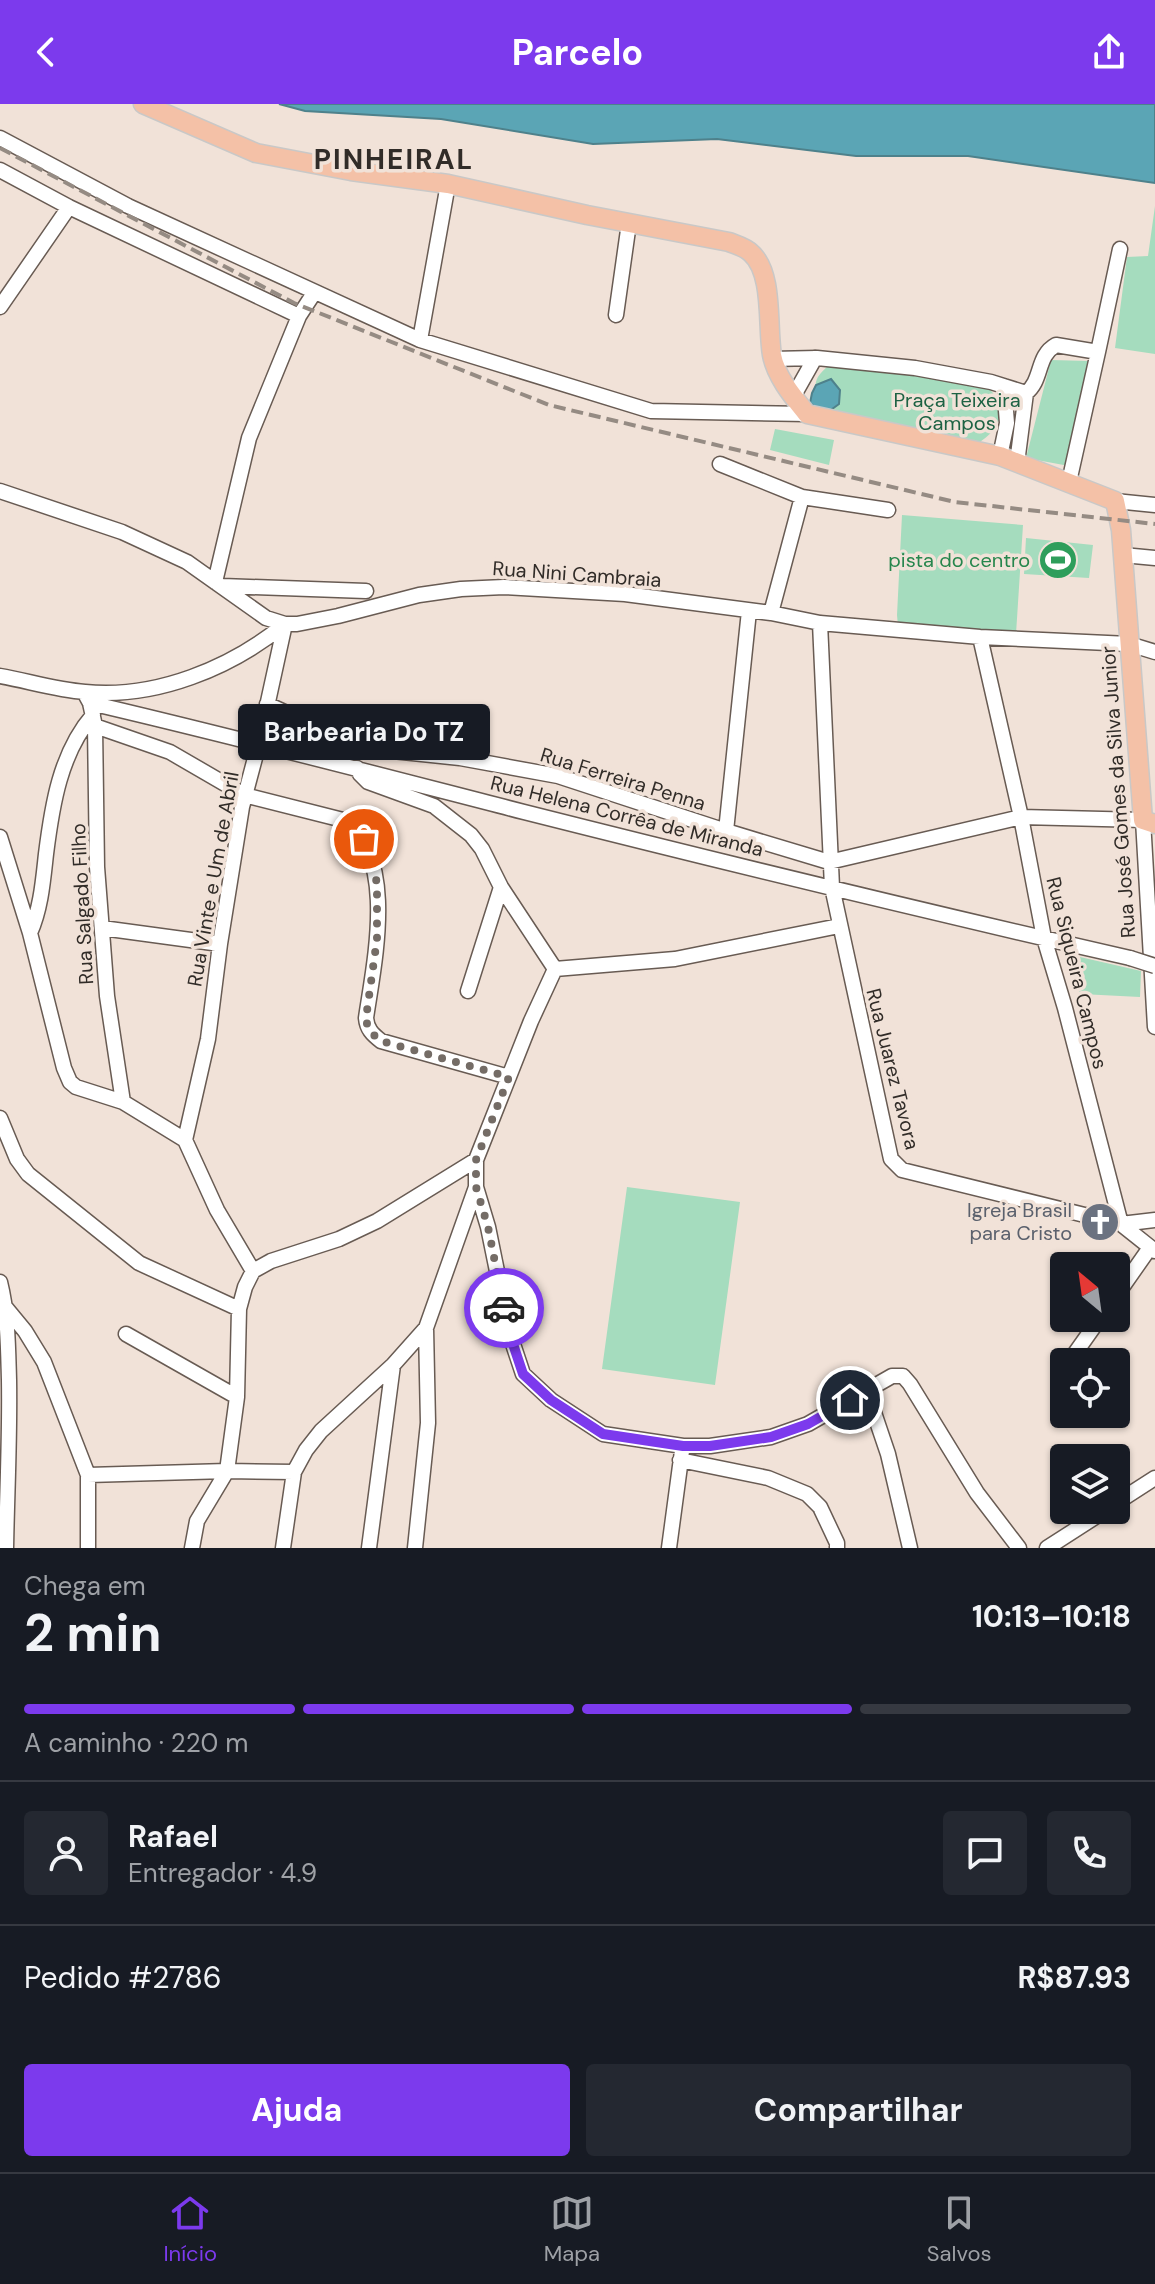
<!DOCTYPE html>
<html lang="pt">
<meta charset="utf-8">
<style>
:root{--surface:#171b24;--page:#242831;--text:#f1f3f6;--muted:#9ea1a6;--line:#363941;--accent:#7c3aed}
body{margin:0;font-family:"DM Sans",sans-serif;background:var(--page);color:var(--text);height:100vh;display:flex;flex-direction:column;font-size:30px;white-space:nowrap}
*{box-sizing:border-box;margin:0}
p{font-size:26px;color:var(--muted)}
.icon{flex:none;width:44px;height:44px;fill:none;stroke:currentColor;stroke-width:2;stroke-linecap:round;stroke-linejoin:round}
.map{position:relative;height:1444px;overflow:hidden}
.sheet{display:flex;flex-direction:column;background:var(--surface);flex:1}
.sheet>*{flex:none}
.needle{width:52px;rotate:331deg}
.tools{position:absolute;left:1050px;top:1148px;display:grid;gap:16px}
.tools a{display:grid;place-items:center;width:80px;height:80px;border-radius:8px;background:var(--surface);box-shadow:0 2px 6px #0004;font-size:40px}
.pin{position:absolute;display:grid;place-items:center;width:68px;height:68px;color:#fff;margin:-34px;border:4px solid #fff;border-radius:50%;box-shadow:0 2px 8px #0007}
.courier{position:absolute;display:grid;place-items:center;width:80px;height:80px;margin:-40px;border:6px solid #7c3aed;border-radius:50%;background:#fff;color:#222;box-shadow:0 2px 10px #0007}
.bubble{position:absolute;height:56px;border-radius:8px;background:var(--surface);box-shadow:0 2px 6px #0004;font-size:26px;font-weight:700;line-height:56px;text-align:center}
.summary em{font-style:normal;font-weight:700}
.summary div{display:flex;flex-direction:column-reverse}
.summary{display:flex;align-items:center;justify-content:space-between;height:136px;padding:0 24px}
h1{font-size:52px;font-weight:700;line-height:60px}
.bar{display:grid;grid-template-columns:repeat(4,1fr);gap:12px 8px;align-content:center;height:96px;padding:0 24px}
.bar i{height:10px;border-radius:6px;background:var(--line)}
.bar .selected{background:var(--accent)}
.bar p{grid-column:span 4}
.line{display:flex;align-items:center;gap:20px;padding:0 24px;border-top:2px solid var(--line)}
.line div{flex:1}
.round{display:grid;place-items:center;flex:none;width:84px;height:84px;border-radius:8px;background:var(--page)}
.cta{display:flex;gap:16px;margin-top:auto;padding:16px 24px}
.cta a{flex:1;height:92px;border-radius:8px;background:var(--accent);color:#fff;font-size:32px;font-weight:700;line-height:92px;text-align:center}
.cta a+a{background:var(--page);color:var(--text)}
header{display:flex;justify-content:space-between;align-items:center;height:104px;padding:0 24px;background:var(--accent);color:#fff;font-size:36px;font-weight:700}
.tabs{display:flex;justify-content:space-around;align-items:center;height:112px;border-top:2px solid var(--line);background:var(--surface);font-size:22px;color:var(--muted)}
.tabs a{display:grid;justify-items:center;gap:4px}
.tabs .selected{color:var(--accent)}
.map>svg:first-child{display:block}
.green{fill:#a5dcbe}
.water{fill:#5ba5b5;stroke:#4e818b;stroke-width:2}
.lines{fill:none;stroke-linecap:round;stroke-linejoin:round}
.minor-casing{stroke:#685b53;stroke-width:17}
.major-casing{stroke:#c9c8c7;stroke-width:21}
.minor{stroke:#fff;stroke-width:14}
.major{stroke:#f4c1a7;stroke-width:18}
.rail{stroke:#958b83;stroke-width:4;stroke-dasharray:12 6;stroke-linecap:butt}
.minor-bridge-casing{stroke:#685b53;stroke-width:17;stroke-linecap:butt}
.minor-bridge{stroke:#fff;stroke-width:14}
.done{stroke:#746c66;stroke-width:8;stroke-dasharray:0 14.4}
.route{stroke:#7c3aed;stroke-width:10}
.labels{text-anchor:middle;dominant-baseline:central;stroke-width:7;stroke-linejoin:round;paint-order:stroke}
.park-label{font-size:20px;fill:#1d6243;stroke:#f1e2d8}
.leisure-label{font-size:20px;fill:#27864d;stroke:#f1e2d8;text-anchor:end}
.street-label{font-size:20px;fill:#312c28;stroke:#f1e2d8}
.worship-label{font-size:20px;fill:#5b616d;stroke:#f1e2d8;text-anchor:end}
.district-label{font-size:28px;font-weight:bold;letter-spacing:2px;fill:#312c28;stroke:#f1e2d8}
</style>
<header><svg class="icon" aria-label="back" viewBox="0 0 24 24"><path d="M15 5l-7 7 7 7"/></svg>Parcelo<svg class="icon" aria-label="share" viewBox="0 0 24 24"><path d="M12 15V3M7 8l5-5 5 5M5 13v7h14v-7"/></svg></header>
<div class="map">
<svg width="1155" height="1444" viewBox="0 0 1155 1444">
<rect width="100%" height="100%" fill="#f1e2d8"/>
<path class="green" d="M1155,102V250L1115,244L1127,153L1148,152Z
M1051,256L1089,257L1069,362L1026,354Z
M835,257L983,279C1010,301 1003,325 975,341L827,309C812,284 809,275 835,257Z
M775,325L834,336L829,361L770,346Z
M902,411L1023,421L1016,530L898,522L897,511Z
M1026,434L1093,441L1089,474L1024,470Z
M1080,853L1141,867L1140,893L1081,890L1078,886L1072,860Z
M627,1083L740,1098L715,1281L602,1265Z"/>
<path class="water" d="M279,0H1155V79L968,52H856L717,35L593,40L441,15L305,7Z
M831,275L840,286L839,300L828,308L819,306L810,299L812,289L816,281Z"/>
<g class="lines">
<defs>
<path id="minor" d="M0,34L128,102L420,236L651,307L807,310
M0,66L69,103L299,212
M0,203L69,103
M616,211L629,119
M420,236L448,80
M772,255L817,254L915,264L991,278L1026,289
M793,293L815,254
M1000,352L1007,319L1004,282
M1017,359L1026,289C1043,276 1036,252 1056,241L1098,248L1120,145
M720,360L802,393L888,406
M1069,378L1098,248
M0,387L122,428L187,458L266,514L285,520H297L338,512L419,491L461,485L504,483L625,490L771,509L820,519L980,533L1129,540L1155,548
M1115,397L1155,401
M1123,451L1155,454
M215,478L249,334L299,212L314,189
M222,482L366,487
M771,509L802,393
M820,519L832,783L891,1055L902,1066L1121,1120L1155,1116
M980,533L1021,713L1044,834L1065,904L1121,1120
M0,572C28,577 57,586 85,588C156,595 231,564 285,520
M84,588L90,599L95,622L97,763L107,892L123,998
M90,599C236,633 380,671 524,708C726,759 928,808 1130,854
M267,600L352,639L383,646L460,654L558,672L726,727L829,758L1021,713L1143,716L1155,923
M95,622L170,648L244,691L343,716C398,752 374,859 366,914C367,925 372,930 381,937L509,973
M357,664L360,670L368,678L434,702L471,731L482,745L501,783L555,865
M726,727L749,507
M0,733L30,829L64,964L70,978L76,983L123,998L185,1036
M102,824L220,840
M30,829C41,804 43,777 46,750C52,702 60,649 93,611
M555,865L675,855L839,822
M468,887L501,783
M0,1014L17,1055L28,1070L139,1159L239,1205
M185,1036L208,935L220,840L242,703L259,639L285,520
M185,1036L217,1106L253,1167
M476,1083L488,1123L510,1231L523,1270L551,1296L603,1330L683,1342H710L771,1333L808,1320L892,1272H903L910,1280L977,1389L1019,1444
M1121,1120L1155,1147
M253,1167L271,1157L339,1135L377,1117L476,1056L531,917L555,865
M0,1178C8,1210 8,1243 9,1276C10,1332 7,1388 6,1444
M1116,1192L1149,1145
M6,1204L25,1227L44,1258L88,1371V1444
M126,1230L237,1293
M1071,1255L1100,1214
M866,1285L888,1350L910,1444
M680,1356L768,1374L807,1390L820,1403L837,1439V1444
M88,1371L227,1367L294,1368
M1116,1399L1155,1374
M192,1444L197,1417L227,1367L237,1293L239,1205L245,1183L253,1167
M283,1444L294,1368L306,1346L321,1327L393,1261L426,1224L476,1083V1056
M369,1444L393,1261
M415,1444L428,1319L426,1224
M669,1444L682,1347
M1047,1444L1106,1406"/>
<path id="major" d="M143,0L256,49L351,67L448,80L587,111L729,138C736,141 745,143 751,149C774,169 767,223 772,251C776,273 794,294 807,310L1000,352L1115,397L1121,426L1143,716L1155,720"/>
</defs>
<use href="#minor" class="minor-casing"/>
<use href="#major" class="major-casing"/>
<use href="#minor" class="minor"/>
<use href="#major" class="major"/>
<path class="rail" d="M0,44L294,199L549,301L955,398L1155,420"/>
<defs>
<path id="minor-bridge" d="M1130,854L1155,862"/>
</defs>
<use href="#minor-bridge" class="minor-bridge-casing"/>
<use href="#minor-bridge" class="minor-bridge"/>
</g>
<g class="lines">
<path class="done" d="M364,735L372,756L377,780V835L366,914C367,925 372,930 381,937L509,973L476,1056V1083L488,1123L504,1204"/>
<path class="route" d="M504,1204L510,1231L523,1270L551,1296L603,1330L683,1342H710L771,1333L808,1320L850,1296"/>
</g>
<defs>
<symbol id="stadium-disc" viewBox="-11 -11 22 22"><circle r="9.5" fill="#2e9e5b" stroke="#f1e2d8"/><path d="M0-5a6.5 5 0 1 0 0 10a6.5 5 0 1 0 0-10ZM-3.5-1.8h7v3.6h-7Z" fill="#fff"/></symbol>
<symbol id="church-disc" viewBox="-11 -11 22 22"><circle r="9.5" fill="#6b7280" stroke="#f1e2d8"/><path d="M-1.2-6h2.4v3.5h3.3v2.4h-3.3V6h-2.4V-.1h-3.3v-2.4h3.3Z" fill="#fff"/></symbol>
</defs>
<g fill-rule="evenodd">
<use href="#stadium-disc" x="1036" y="434" width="44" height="44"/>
<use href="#church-disc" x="1078" y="1096" width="44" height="44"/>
</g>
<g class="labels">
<g class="park-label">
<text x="957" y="296">Praça Teixeira<tspan x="957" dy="23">Campos</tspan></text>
</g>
<g class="leisure-label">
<text x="1030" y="456">pista do centro</text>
</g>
<g class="street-label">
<text transform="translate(577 470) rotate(4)">Rua Nini Cambraia</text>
<text transform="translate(623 675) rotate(17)">Rua Ferreira Penna</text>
<text transform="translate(1118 688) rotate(-94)">Rua José Gomes da Silva Junior</text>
<text transform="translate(627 712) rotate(14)">Rua Helena Corrêa de Miranda</text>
<text transform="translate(213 775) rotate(-80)">Rua Vinte e Um de Abril</text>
<text transform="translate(82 800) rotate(-93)">Rua Salgado Filho</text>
<text transform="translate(1077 869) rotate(76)">Rua Siqueira Campos</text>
<text transform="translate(893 965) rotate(76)">Rua Juarez Tavora</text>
</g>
<g class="worship-label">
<text x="1072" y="1106">Igreja Brasil<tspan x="1072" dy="23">para Cristo</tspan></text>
</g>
<g class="district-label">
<text x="394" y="55">PINHEIRAL</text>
</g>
</g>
</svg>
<div class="tools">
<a><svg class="needle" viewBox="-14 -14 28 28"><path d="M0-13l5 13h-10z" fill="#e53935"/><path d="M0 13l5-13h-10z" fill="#9ea1a6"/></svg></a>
<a><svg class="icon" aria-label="locate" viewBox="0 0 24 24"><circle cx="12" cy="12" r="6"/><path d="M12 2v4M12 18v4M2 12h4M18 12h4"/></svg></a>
<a><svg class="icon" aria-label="layers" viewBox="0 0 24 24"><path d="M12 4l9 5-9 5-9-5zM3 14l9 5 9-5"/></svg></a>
</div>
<div class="pin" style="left:364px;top:735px;background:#ea580c"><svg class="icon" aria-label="bag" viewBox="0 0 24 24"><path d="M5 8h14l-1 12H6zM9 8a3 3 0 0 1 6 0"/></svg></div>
<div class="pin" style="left:850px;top:1296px;background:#1f2937"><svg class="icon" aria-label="home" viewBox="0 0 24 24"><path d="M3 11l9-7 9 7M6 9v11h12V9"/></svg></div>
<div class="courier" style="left:504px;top:1204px"><svg class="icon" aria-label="car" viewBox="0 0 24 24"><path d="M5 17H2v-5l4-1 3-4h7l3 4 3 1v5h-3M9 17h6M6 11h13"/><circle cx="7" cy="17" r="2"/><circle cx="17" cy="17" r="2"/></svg></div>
<div class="bubble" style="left:238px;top:600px;width:252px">Barbearia Do TZ</div>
</div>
<section class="sheet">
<div class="summary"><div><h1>2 min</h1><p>Chega em</p></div><em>10:13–10:18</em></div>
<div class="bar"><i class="selected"></i><i class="selected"></i><i class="selected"></i><i></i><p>A caminho · 220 m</p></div>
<div class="line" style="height:144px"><a class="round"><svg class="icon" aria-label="person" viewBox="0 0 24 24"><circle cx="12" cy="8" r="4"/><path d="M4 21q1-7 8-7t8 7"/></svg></a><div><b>Rafael</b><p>Entregador · 4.9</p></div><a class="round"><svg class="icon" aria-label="chat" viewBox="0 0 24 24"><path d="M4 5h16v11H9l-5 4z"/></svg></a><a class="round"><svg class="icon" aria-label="phone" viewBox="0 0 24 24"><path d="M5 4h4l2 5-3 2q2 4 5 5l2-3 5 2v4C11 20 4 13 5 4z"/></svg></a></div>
<div class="line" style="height:104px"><div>Pedido #2786</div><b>R$87.93</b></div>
<div class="cta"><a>Ajuda</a><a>Compartilhar</a></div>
</section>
<nav class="tabs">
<a class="selected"><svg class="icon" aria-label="home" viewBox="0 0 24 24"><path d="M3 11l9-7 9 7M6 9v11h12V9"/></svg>Início</a>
<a><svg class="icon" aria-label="map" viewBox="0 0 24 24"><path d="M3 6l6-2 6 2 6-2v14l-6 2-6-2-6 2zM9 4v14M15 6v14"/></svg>Mapa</a>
<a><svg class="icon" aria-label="saved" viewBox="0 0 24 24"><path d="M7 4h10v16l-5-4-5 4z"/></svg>Salvos</a>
</nav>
